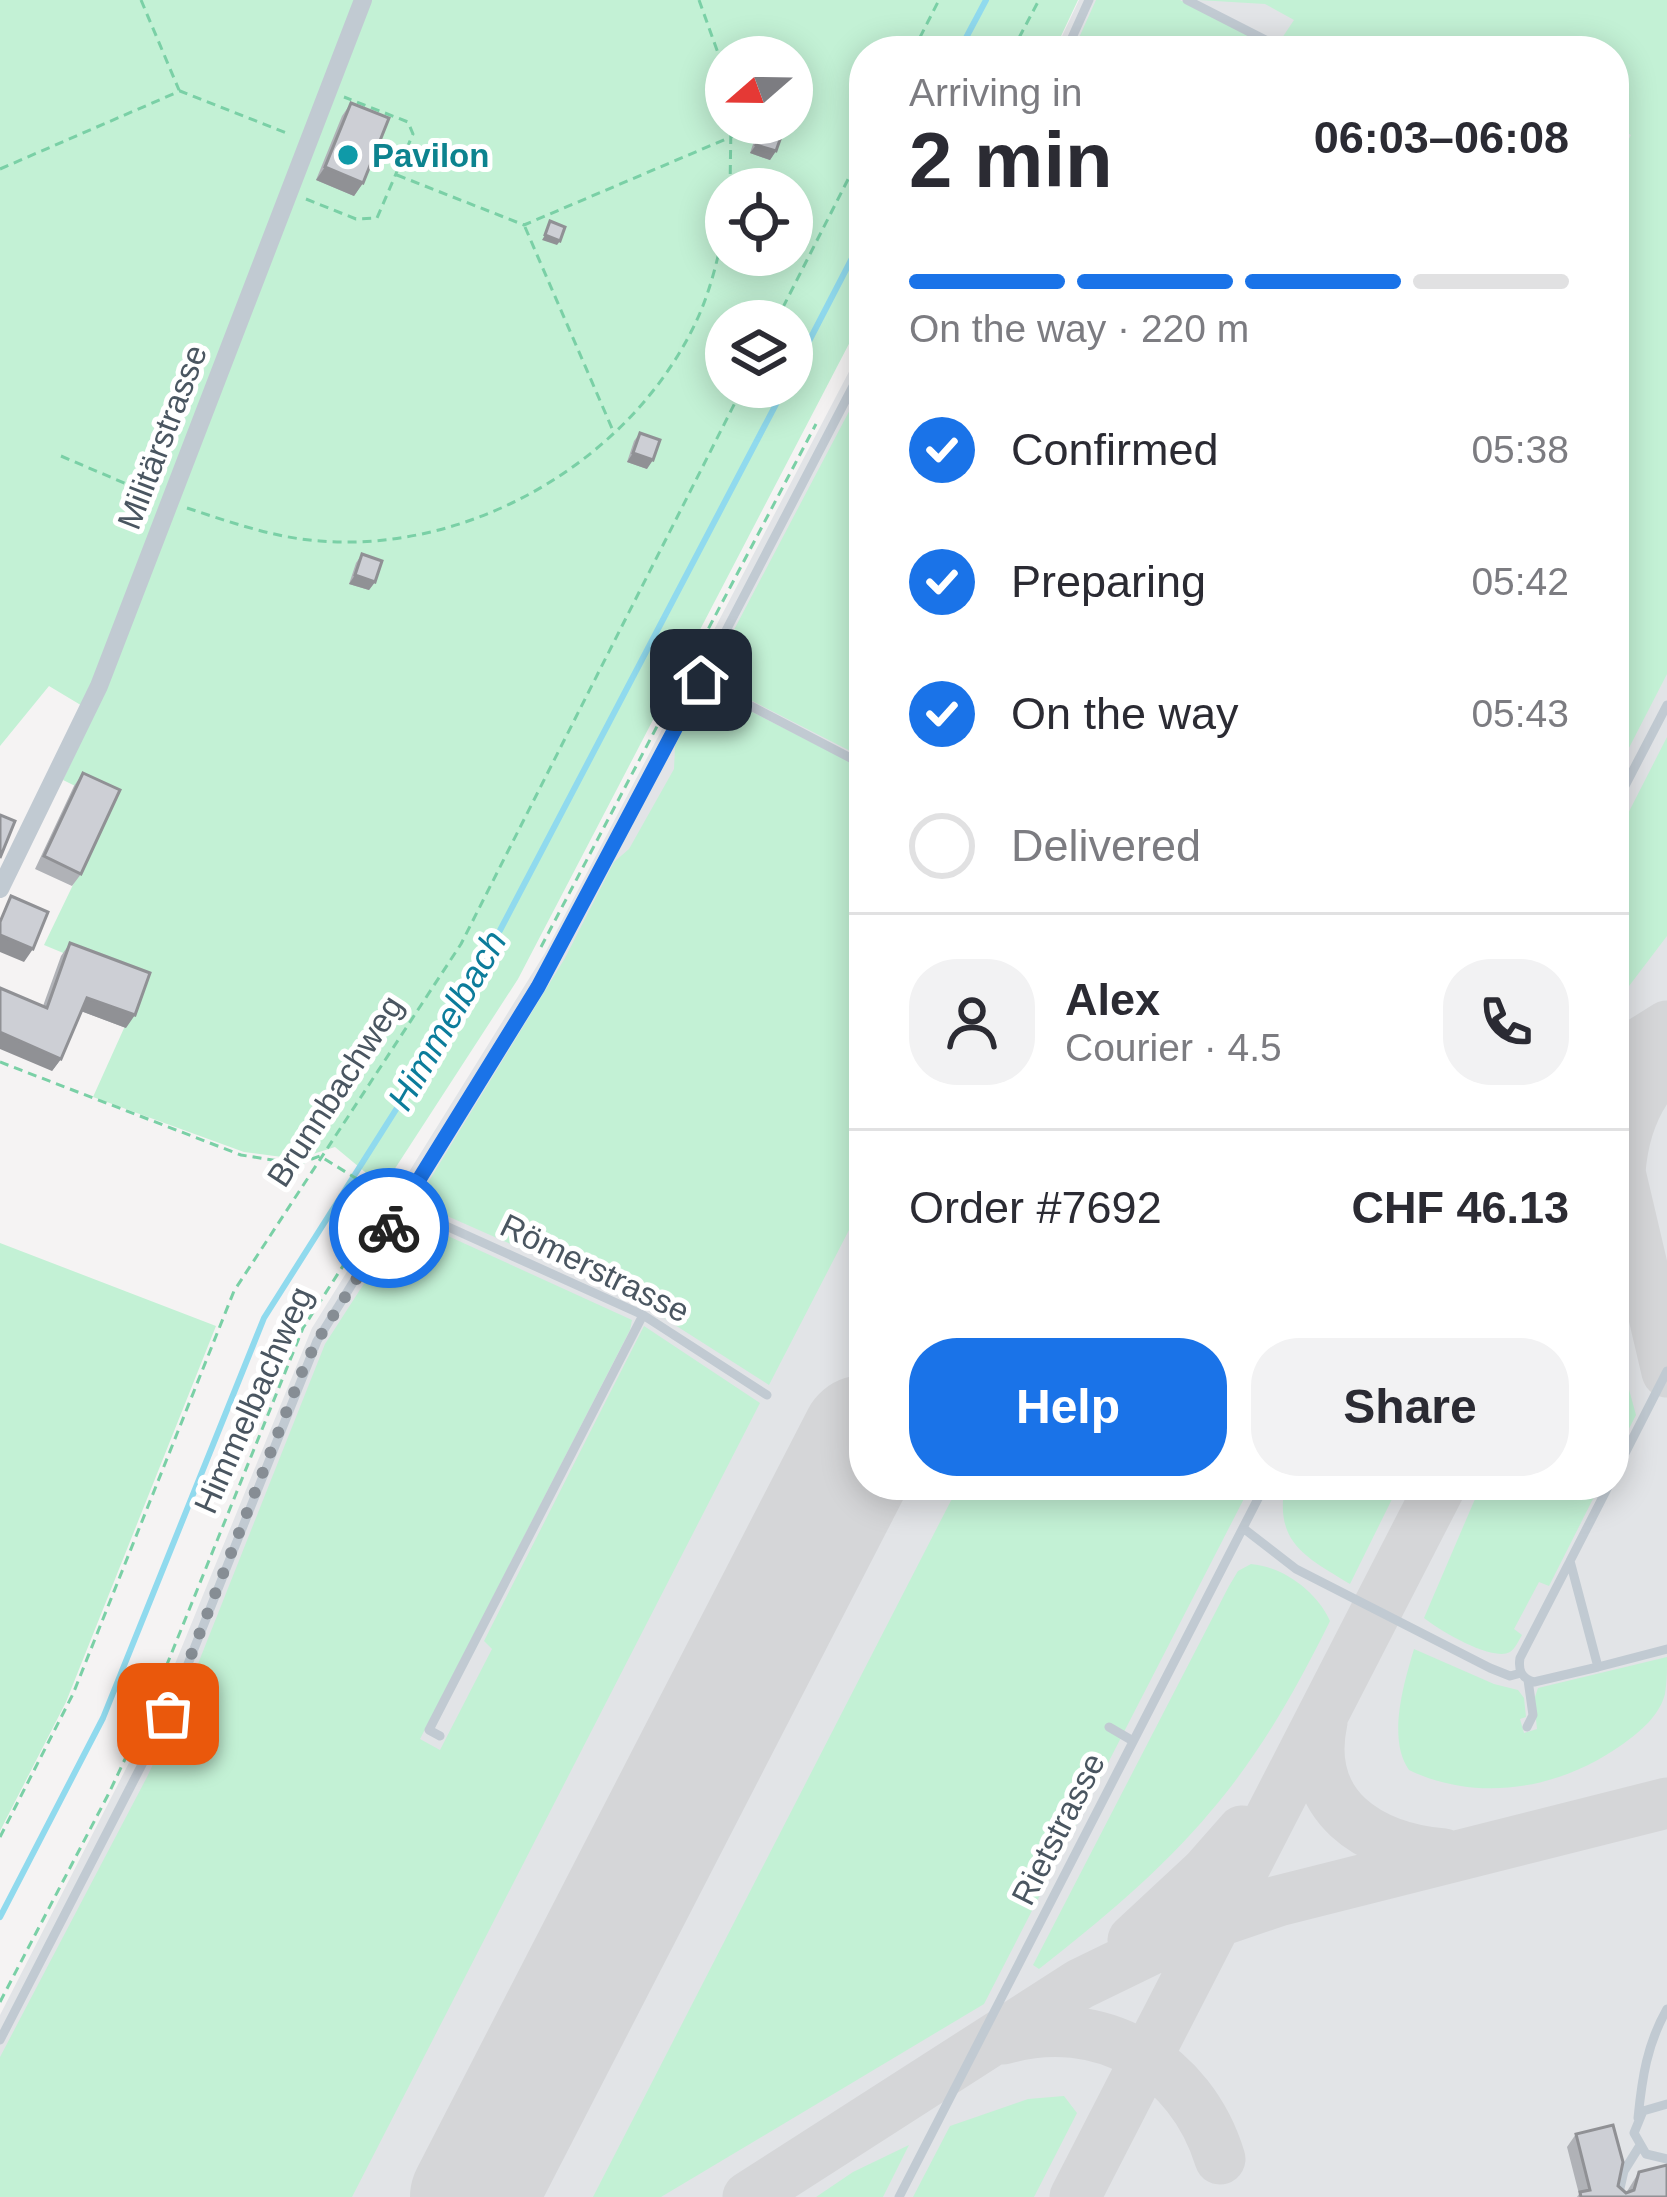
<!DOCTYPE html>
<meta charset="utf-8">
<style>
:root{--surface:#fff;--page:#f2f2f3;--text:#2b2b33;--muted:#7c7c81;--line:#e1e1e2;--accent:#1a73e8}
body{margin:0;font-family:Arial,sans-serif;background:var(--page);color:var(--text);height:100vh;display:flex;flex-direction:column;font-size:45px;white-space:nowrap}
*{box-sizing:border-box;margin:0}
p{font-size:39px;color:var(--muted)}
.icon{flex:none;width:66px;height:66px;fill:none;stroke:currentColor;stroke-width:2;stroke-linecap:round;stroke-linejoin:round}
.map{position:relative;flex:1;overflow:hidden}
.side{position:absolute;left:849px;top:36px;width:780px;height:1464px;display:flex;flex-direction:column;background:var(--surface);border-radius:48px;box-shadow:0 6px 30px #0003}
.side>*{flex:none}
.needle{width:78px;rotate:250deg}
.fabs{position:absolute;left:705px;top:36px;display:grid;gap:24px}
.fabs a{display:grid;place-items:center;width:108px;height:108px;border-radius:50%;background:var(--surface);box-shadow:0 6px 30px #0003;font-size:60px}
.pin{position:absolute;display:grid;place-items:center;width:102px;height:102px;color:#fff;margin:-51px;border-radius:24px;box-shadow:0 6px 18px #0006}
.courier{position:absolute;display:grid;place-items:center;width:120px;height:120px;margin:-60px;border:9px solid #1a73e8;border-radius:50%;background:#fff;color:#222;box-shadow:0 3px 15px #0007}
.overview em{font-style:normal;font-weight:800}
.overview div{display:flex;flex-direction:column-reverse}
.overview{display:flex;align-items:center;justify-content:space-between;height:204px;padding:0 60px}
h1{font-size:78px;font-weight:800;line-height:90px}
.bar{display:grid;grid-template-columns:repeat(4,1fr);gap:18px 12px;align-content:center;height:144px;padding:0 60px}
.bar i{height:15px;border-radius:9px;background:var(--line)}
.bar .on{background:var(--accent)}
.bar p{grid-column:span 4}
.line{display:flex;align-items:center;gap:30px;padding:0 60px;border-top:3px solid var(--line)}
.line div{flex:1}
.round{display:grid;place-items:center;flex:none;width:126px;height:126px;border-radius:48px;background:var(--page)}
ol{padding:0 60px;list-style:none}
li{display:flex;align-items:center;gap:36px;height:132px}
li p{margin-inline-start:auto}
li .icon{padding:12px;border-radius:50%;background:var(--accent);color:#fff;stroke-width:4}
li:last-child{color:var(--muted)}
li i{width:66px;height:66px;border:6px solid var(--line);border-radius:50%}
.button{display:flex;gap:24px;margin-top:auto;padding:24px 60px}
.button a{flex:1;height:138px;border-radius:48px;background:var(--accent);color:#fff;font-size:48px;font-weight:800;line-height:138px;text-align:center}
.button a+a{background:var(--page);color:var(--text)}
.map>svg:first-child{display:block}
.airport{fill:#e2e4e7}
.green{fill:#c3f1d5;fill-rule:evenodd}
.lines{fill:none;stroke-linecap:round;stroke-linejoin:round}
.stream{stroke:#90daee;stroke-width:6}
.taxiway{stroke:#d5d6d8;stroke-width:51}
.runway{stroke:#d5d6d8;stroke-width:126}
.path{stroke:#7ad0a6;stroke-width:3;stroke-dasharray:9 6;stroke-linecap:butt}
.service{stroke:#c1cad2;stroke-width:9}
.minor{stroke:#c1cad2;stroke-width:18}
.wall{fill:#b0b2b7}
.shaded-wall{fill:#909195}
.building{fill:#cdcfd5;stroke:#909195;stroke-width:3}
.done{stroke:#868d94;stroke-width:12;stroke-dasharray:0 21.6}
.route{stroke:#1a73e8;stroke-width:15}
.culture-dot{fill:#0f9aa8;stroke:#fff;stroke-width:4.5}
.labels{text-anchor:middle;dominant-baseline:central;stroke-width:10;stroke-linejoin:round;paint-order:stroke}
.culture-label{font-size:33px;font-weight:bold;fill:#0d838f;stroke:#fff;text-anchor:start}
.street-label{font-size:33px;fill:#4a5661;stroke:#fff}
.water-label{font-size:36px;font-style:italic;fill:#0c7c9b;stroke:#fff}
</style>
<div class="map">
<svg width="1667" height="2197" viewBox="0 0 1667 2197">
<rect width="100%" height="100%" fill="#f5f3f3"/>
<path class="airport" d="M1079,0H1667V2197H0V2015L157,1708L312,1328L545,953L864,343V1485H1614V51H1055Z"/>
<path class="green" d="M0,0H1078L1054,51H864V315L518,979L383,1187L335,1147L297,1159L244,1152L93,1097L143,986L44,945L112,804L63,780L94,713L49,686L0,746ZM726,57H792V123H726ZM726,189H792V255H726ZM726,321H792V387H726Z
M1096,0H1180L1281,51H1073Z
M1198,0H1667V674L1614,777V167L1631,135L1614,126V51H1299L1280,41L1294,20L1265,4Z
M864,383V758L725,687L716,664Z
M702,692L715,693L864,769V1201L769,1385L631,1297L429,1208L421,1194L565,958L614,862L629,849L674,769L675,746Z
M1667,737V936L1626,990L1614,998V841Z
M415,1221L632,1320L630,1330L420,1739L440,1750L492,1649L484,1641L644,1326L760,1403L352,2197H0V2057L147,1777L188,1689L325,1344L403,1223Z
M0,1243L216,1326L66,1702L0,1831Z
M1614,1335L1636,1415L1614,1458Z
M959,1485H1251L984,2004L661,2197H593Z
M1285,1485H1399L1350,1584C1306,1557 1274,1543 1285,1485Z
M1481,1485H1600L1549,1586L1539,1582L1514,1629L1522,1635C1519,1640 1515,1649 1510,1652C1492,1662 1439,1630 1424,1618Z
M1251,1564C1284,1567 1317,1592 1330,1621C1297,1688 1260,1754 1211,1811C1161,1871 1100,1921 1039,1969L1033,1965L1229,1586L1238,1571Z
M1414,1649L1494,1684L1518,1690L1524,1698L1526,1717L1520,1719L1524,1733L1537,1729L1534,1700L1538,1688L1667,1657C1667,1669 1667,1682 1665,1694C1659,1716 1641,1731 1623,1744C1562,1788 1480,1804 1409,1770C1387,1739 1404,1683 1414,1649Z
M1064,2096L1077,2113L1034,2197H913L950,2126L1028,2099Z
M909,2145L883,2197H816L853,2172Z"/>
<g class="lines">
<path class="stream" d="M959,51L986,0
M792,374L864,235
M0,1917L103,1718L264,1318L454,1018L785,387"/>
<path class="taxiway" d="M1614,1059L1667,1026
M1667,1065C1636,1094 1623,1131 1620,1172L1667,1372
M1322,1722C1304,1806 1369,1848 1444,1854
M1133,1940L1205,1873L1242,1831
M1003,2039C1099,2011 1191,2063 1220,2159
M748,2197L1080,1984L1187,1932L1278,1901L1667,1803
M1075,2197L1441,1485"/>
<path class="runway" d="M473,2197L864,1438"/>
<path class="path" d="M141,0L179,90
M699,0L723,67L726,87
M913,51L939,0
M1012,51L1039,0
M0,169L180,91L289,134
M397,175L524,225L733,136
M730,189L731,123
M306,199L356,219L377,218L413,134L408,122L344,97
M525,227L614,433
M776,321L864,148
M851,357L864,332
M61,456L150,494
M187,508C230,522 275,538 320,541C472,553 630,460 695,324C711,291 719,254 726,219
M541,947L816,424
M0,1062L241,1155L298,1164L320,1156L381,1194
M0,1837L73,1694L234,1291L461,944L743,387
M0,2002L109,1793L151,1704L303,1328L379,1210"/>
<path class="service" d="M1187,0L1287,51
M1066,51L1089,0
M701,680L864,765
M1614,807L1667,705
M393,1202L643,1315L767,1395
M1614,1475L1667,1371
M1609,1485L1570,1561L1598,1667L1667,1649
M1243,1528L1296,1569L1490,1668L1510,1676L1521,1673
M1569,1563L1520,1658C1518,1670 1521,1678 1534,1682L1598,1667
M1109,1727L1133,1741
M1527,1727L1533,1715L1528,1680
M440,1736L429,1730L643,1315
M0,2040L168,1714L317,1341L572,927L864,365
M1667,2104L1643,2111L1634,2133L1646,2154L1667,2159
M1638,2118C1642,2078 1647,2044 1667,2009
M899,2197L1265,1485
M1618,2197L1624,2171L1639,2147"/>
<path class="minor" d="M0,889L99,686L363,0"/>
</g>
<path class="wall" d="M351,103L363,183L354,196L316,180L342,116Z
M763,124L776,151L770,160L750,153L757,132Z
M640,433L647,469L627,462L634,441Z
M362,554L375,582L369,590L349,584L356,563Z
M83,773L81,874L72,886L35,869L74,786Z
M70,943L126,1028L81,1011L61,1059L52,1071L43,1006L61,956Z
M1576,2134L1626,2193L1639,2172L1667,2197H1577L1579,2194L1567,2147Z"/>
<path class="shaded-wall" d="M756,145L776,151L770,160L750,153Z
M325,167L363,183L354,196L316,180Z
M545,235L560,241L557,245L542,240Z
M633,453L653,460L647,469L627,462Z
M355,575L375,582L369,590L349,584Z
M0,935L33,949L24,962L0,952Z
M87,998L135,1015L126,1028L78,1010Z
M0,1032L61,1059L52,1071L0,1049Z"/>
<path class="building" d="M351,103L389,118L363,183L325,167Z
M763,124L783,131L776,151L756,145Z
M550,221L565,227L560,241L545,235Z
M640,433L660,440L653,460L633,453Z
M362,554L382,561L375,582L355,575Z
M83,773L120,790L81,874L44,856Z
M0,815L15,821L0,858Z
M11,896L48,912L33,949L0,935V922Z
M70,943L150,973L135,1015L87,998L61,1059L0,1032V988L47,1008Z
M1613,2125L1623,2162L1618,2186L1626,2193L1634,2190L1639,2172L1667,2165V2197H1581L1580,2192L1590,2190L1576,2134Z"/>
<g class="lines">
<path class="done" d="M168,1714L304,1367L317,1341L389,1228"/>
<path class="route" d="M389,1228L538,987L701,680"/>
</g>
<circle class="culture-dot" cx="348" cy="155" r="12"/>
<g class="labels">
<g class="culture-label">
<text x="372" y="155">Pavilon</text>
</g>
<g class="street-label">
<text transform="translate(162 437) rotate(-69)">Militärstrasse</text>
<text transform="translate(335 1091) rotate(-57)">Brunnbachweg</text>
<text transform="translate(595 1268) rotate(26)">Römerstrasse</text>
<text transform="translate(253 1400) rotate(-66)">Himmelbachweg</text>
<text transform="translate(1058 1829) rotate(-63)">Rietstrasse</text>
</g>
<g class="water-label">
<text transform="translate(447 1020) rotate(-60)">Himmelbach</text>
</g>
</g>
</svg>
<div class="fabs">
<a><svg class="needle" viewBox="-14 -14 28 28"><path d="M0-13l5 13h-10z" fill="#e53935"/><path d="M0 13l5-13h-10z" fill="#7c7c81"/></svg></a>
<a><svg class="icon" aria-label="locate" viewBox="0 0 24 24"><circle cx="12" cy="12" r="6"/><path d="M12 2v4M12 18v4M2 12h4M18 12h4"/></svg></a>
<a><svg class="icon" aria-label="layers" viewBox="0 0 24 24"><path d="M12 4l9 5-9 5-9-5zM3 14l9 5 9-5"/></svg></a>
</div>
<div class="pin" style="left:168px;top:1714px;background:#ea580c"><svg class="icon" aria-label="bag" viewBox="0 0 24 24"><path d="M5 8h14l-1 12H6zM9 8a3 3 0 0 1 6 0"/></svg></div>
<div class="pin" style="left:701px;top:680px;background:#1f2937"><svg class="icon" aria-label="home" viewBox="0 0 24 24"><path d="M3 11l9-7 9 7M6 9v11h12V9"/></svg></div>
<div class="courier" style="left:389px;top:1228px"><svg class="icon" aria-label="bike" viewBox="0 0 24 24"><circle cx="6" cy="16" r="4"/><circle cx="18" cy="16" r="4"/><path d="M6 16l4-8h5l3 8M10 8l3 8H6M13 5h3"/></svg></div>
<section class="side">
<div class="overview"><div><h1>2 min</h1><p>Arriving in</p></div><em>06:03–06:08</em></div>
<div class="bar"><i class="on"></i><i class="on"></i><i class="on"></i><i></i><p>On the way · 220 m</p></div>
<ol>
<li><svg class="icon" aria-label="check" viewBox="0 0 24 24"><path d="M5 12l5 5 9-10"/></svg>Confirmed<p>05:38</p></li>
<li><svg class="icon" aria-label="check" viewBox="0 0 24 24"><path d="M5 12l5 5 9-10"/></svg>Preparing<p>05:42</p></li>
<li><svg class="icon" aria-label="check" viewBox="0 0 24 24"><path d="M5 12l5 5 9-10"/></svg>On the way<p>05:43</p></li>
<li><i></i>Delivered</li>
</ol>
<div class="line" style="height:216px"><a class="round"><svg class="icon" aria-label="person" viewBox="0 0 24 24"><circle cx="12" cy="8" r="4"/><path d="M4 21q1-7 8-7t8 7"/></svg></a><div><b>Alex</b><p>Courier · 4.5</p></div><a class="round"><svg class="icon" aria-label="phone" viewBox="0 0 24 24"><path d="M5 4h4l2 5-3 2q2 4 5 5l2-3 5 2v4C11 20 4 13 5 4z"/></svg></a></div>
<div class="line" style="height:156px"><div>Order #7692</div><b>CHF 46.13</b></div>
<div class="button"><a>Help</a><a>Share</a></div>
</section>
</div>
